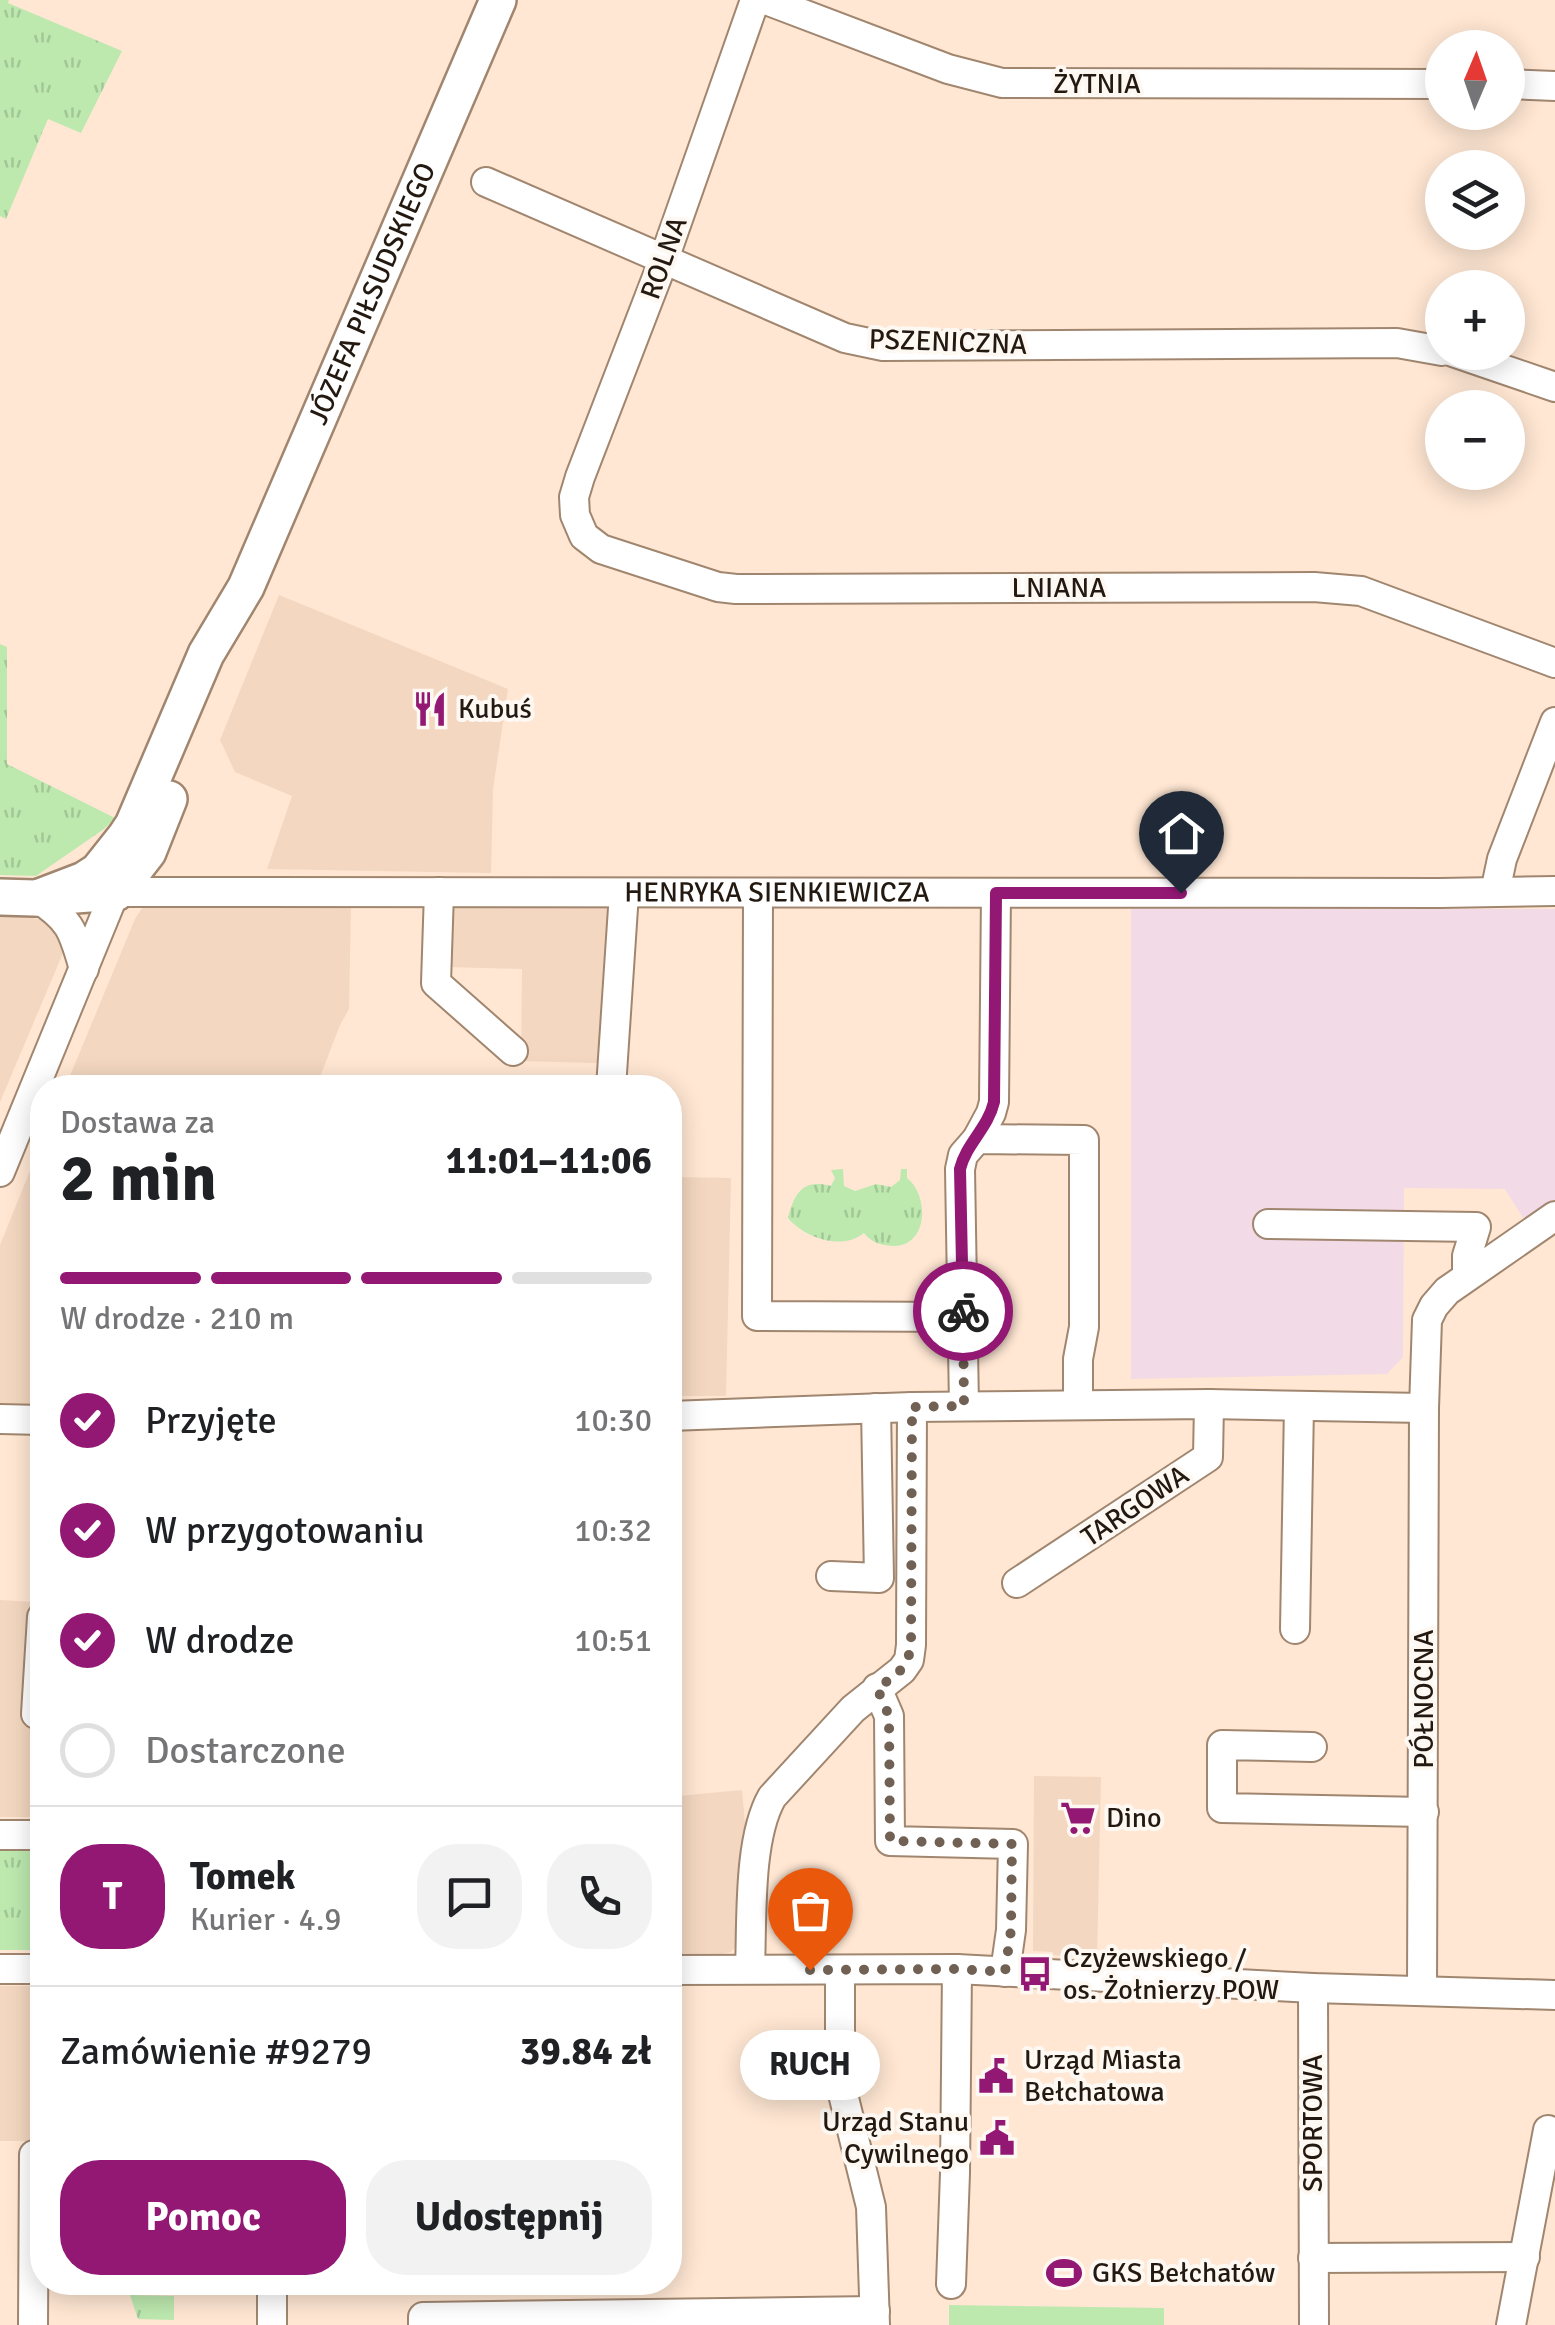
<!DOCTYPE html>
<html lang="pl">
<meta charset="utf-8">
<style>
:root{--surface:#fff;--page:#f2f2f2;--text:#202124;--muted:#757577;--line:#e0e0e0;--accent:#931874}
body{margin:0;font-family:Signika,sans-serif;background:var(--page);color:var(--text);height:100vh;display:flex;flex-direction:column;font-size:38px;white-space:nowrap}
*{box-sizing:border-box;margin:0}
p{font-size:32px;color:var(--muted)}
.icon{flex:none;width:55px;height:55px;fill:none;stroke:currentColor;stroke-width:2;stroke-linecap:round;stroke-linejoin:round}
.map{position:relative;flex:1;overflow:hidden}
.details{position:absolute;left:30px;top:1075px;width:652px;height:1220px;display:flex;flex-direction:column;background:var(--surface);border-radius:40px;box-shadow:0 5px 25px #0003}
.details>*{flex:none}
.needle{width:65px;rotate:2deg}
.controls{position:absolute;left:1425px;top:30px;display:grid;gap:20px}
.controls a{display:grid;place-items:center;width:100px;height:100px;border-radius:50%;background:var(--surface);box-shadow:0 5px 25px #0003;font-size:50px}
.pin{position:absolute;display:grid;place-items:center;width:85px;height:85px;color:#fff;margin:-102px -42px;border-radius:50% 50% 50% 0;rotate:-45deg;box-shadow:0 0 10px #0007}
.pin .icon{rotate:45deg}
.courier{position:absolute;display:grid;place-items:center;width:100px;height:100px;margin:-50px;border:8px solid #931874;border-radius:50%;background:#fff;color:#222;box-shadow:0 2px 12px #0007}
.bubble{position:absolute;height:70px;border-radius:35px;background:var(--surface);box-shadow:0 5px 25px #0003;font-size:32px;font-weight:700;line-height:70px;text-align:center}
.headline em{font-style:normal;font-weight:700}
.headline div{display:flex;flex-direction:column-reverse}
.headline{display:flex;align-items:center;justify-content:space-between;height:170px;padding:0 30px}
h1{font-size:65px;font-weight:700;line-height:75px}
.bar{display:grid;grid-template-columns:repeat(4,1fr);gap:15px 10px;align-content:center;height:120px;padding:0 30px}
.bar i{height:12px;border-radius:8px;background:var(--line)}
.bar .active{background:var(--accent)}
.bar p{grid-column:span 4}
.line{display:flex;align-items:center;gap:25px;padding:0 30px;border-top:2px solid var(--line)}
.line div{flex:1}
.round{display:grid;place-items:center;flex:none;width:105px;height:105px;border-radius:40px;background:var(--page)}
ol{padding:0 30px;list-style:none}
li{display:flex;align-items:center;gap:30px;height:110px}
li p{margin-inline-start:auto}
li .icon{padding:10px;border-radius:50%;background:var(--accent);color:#fff;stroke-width:4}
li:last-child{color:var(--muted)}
li i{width:55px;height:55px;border:5px solid var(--line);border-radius:50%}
.button{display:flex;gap:20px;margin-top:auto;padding:20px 30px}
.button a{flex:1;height:115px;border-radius:40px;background:var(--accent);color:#fff;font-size:40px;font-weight:700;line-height:115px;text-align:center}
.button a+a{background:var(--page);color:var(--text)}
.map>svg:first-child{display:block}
.built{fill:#f3d7c0}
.education{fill:#f2dae6}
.grass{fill:url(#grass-tufts)}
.garden{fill:#bde9af}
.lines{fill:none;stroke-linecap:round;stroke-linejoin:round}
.minor-casing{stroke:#a1866f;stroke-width:32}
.major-casing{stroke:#a1866f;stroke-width:40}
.minor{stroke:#fff;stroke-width:28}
.major{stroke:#fff;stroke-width:35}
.done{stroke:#706154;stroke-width:10;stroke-dasharray:0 18}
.route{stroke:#931874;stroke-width:12}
.labels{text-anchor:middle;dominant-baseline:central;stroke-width:8;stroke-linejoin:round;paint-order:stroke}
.street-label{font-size:28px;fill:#231910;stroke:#fef8f3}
.poi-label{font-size:28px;fill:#231910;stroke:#fef8f3;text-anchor:start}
</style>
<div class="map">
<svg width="1555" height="2325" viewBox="0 0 1555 2325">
<defs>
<pattern id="grass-tufts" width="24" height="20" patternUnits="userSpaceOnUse" patternTransform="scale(2.5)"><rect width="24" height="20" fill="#bde9af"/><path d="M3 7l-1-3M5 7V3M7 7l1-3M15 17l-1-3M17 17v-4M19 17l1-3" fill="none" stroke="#a2c796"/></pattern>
</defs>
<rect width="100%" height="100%" fill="#ffe7d3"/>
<path class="built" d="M279,595L508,689L493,789L491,873L267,869L292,796L235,772L220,740Z
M351,903L349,1009L340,1025L316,1087L65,1088L135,919L142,908L148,905Z
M448,903L607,907L610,914V927L606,934L597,1063L521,1061L522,969L448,967Z
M0,915L40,919L52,923L66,946L0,1102Z
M42,1141V1408H0V1245Z
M670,1177L731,1178L726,1396H670Z
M0,1600L34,1602L28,1728L42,1729V1817H0Z
M1034,1776L1101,1777L1097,1958L1053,1955V1952L1033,1951Z
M742,1790L745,1823L736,1946L731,1952L717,1955L670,1956V1822L678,1820V1796Z
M0,1986H42V2141H0Z"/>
<path class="education" d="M1131,908L1555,909V1201L1525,1221L1505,1189L1404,1188L1403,1357L1387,1374L1131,1379Z"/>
<path class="grass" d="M0,0H9L8,3L122,51L81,133L48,119L6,219L0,216Z
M0,644L7,647V764L115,818L104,829L36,876L0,875Z
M843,1169L844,1186L855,1191L876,1184L891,1187L900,1180L901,1169H907V1178C930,1196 928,1247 893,1246C880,1245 872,1243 864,1233C843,1251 804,1238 788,1218C795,1192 803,1179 831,1186L835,1178L831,1170Z
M0,1851H42V1950H0Z
M130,2295L174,2296V2320L138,2319Z"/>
<path class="garden" d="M949,2305L1164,2308V2325H949Z"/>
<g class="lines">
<defs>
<g id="minor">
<path d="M755,0L664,259L580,477L574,497L575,515L584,536L601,549L718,587L736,589L1314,587L1361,591L1555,663"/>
<path d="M766,0L948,69L1002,83L1442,84"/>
<path d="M1508,84L1555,86"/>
<path d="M486,182L845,338L883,346L1397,343L1442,351"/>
<path d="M1453,352L1555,387"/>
<path id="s1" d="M117,892L1440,893L1555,891"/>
<path d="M439,892L436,983L513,1051"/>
<path d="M1495,892L1502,859L1555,722"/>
<path d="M758,893L757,1316L964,1317"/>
<path d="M37,898C71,920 73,931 84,969"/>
<path d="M611,1088L624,893"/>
<path d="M977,1139L991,1113L994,1102L996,893"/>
<path d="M0,1172L121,877"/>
<path d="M1268,1224L1476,1227L1467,1256V1276"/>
<path d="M964,1406L960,1169L963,1155L977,1139L1084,1140V1327L1078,1359V1405"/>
<path d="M670,1416L912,1407L1209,1404L1424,1408"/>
<path d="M0,1419L42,1420"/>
<path d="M831,1576L879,1578L876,1408"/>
<path d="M1017,1583L1208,1457L1209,1404"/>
<path d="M1295,1629L1299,1406"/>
<path d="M877,1688L889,1716L890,1841L1013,1844L1011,1930L1005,1972"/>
<path d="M36,1714L42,1617"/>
<path d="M1312,1747L1222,1745V1808L1424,1812"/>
<path d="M0,1835H42"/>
<path d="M0,1969H42"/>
<path d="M750,1969C752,1920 748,1839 772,1797L853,1709L902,1670L909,1660L911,1645L912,1407"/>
<path d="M670,1970L957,1969L1313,1988L1555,1995"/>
<path d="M840,1970V2082L871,2207L875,2325"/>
<path d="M1313,1988L1314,2325"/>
<path d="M1422,1990L1424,1408L1427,1320L1434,1306L1447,1291L1555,1216"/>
<path d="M1313,2258L1525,2257"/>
<path d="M951,2284L955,2173L957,1969"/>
<path d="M33,2325L34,2155"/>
<path d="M272,2325V2282"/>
<path d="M423,2325V2317L875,2311"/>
<path d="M1511,2325L1548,2130"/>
</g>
<g id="major">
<path d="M0,897L34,898L117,892L148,852L169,799"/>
<path id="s2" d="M37,898L84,880L98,871L125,837L133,825L206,654L246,587L498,0"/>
</g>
</defs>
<use href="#minor" class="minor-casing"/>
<use href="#major" class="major-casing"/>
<use href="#minor" class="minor"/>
<use href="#major" class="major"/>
</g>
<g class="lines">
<path class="done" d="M810,1970L957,1969L1005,1972L1011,1930L1012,1844L890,1841L889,1716L877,1688C896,1675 907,1670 911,1646L912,1407L964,1406L963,1311"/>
<path class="route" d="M963,1311L960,1169C966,1144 988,1128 994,1102L996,893H1181"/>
</g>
<defs>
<symbol id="restaurant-bare" viewBox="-9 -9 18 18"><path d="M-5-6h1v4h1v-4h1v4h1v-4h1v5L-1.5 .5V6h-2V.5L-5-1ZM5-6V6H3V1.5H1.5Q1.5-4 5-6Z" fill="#931874" stroke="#fef8f3" stroke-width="2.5" paint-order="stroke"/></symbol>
<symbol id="supermarket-bare" viewBox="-9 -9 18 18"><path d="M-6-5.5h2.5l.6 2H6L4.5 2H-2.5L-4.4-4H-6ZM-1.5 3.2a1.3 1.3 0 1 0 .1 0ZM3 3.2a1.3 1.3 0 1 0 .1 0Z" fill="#931874" stroke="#fef8f3" stroke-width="2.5" paint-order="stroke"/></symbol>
<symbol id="bus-bare" viewBox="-9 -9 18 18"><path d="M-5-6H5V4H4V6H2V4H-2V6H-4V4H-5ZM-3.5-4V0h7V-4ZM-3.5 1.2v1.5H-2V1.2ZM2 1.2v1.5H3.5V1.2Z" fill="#931874" stroke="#fef8f3" stroke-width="2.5" paint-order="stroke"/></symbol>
<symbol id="civic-bare" viewBox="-9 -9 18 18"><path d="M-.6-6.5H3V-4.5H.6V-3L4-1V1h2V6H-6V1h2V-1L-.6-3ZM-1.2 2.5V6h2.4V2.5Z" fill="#931874" stroke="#fef8f3" stroke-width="2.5" paint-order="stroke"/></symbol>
<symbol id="stadium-bare" viewBox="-9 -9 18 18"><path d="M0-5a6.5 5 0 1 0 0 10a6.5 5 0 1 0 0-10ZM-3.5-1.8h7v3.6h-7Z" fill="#931874" stroke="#fef8f3" stroke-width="2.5" paint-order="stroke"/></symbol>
</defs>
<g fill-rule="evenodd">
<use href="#restaurant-bare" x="405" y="684" width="50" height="50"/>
<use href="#supermarket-bare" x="1053" y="1793" width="50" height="50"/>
<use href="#bus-bare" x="1010" y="1949" width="50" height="50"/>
<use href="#civic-bare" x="971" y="2051" width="50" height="50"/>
<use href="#civic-bare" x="972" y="2113" width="50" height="50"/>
<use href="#stadium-bare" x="1039" y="2248" width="50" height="50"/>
</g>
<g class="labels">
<g class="street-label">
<text x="1097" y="84">ŻYTNIA</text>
<text transform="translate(664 258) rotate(-70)">ROLNA</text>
<text stroke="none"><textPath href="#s2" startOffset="708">JÓZEFA PIŁSUDSKIEGO</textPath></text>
<text transform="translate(948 342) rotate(2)">PSZENICZNA</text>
<text x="1059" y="588">LNIANA</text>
<text stroke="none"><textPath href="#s1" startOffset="660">HENRYKA SIENKIEWICZA</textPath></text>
<text transform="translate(1135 1506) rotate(-34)">TARGOWA</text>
<text transform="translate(1424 1699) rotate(-90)">PÓŁNOCNA</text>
<text transform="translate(1313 2123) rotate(-90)">SPORTOWA</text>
</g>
<g class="poi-label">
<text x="458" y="709">Kubuś</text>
<text x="1106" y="1818">Dino</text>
<text x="1063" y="1958">Czyżewskiego /<tspan x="1063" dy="32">os. Żołnierzy POW</tspan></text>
<text x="1024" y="2060">Urząd Miasta<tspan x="1024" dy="32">Bełchatowa</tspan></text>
<text x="969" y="2122" text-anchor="end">Urząd Stanu<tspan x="969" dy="32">Cywilnego</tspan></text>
<text x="1092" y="2273">GKS Bełchatów</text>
</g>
</g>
</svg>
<div class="controls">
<a><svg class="needle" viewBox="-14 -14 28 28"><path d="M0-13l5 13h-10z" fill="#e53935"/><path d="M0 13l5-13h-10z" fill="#757577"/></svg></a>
<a><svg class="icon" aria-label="layers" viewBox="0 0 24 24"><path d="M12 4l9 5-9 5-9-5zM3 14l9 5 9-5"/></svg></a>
<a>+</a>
<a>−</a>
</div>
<div class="pin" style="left:810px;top:1970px;background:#ea580c"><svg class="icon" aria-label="bag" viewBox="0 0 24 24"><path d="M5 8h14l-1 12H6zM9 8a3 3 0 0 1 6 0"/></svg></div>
<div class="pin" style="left:1181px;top:893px;background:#1f2937"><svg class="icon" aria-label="home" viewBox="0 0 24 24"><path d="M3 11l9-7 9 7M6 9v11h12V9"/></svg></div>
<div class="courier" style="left:963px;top:1311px"><svg class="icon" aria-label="bike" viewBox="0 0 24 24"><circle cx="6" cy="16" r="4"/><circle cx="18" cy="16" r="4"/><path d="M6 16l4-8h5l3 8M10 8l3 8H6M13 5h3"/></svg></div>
<div class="bubble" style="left:740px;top:2030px;width:140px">RUCH</div>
<section class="details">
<div class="headline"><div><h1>2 min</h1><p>Dostawa za</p></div><em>11:01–11:06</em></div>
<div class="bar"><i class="active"></i><i class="active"></i><i class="active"></i><i></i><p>W drodze · 210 m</p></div>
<ol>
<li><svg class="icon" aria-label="check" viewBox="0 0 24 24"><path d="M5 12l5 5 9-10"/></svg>Przyjęte<p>10:30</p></li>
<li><svg class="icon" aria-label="check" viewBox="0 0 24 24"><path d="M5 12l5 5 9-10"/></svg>W przygotowaniu<p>10:32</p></li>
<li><svg class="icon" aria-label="check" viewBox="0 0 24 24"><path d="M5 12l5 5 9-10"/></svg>W drodze<p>10:51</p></li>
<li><i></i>Dostarczone</li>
</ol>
<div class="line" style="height:180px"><b class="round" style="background:var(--accent);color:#fff">T</b><div><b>Tomek</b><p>Kurier · 4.9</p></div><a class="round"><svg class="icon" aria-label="chat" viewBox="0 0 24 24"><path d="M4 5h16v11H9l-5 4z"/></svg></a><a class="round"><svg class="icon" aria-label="phone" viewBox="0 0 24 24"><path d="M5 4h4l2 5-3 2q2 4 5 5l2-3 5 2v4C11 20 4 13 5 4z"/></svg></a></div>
<div class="line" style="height:130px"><div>Zamówienie #9279</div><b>39.84 zł</b></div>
<div class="button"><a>Pomoc</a><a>Udostępnij</a></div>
</section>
</div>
